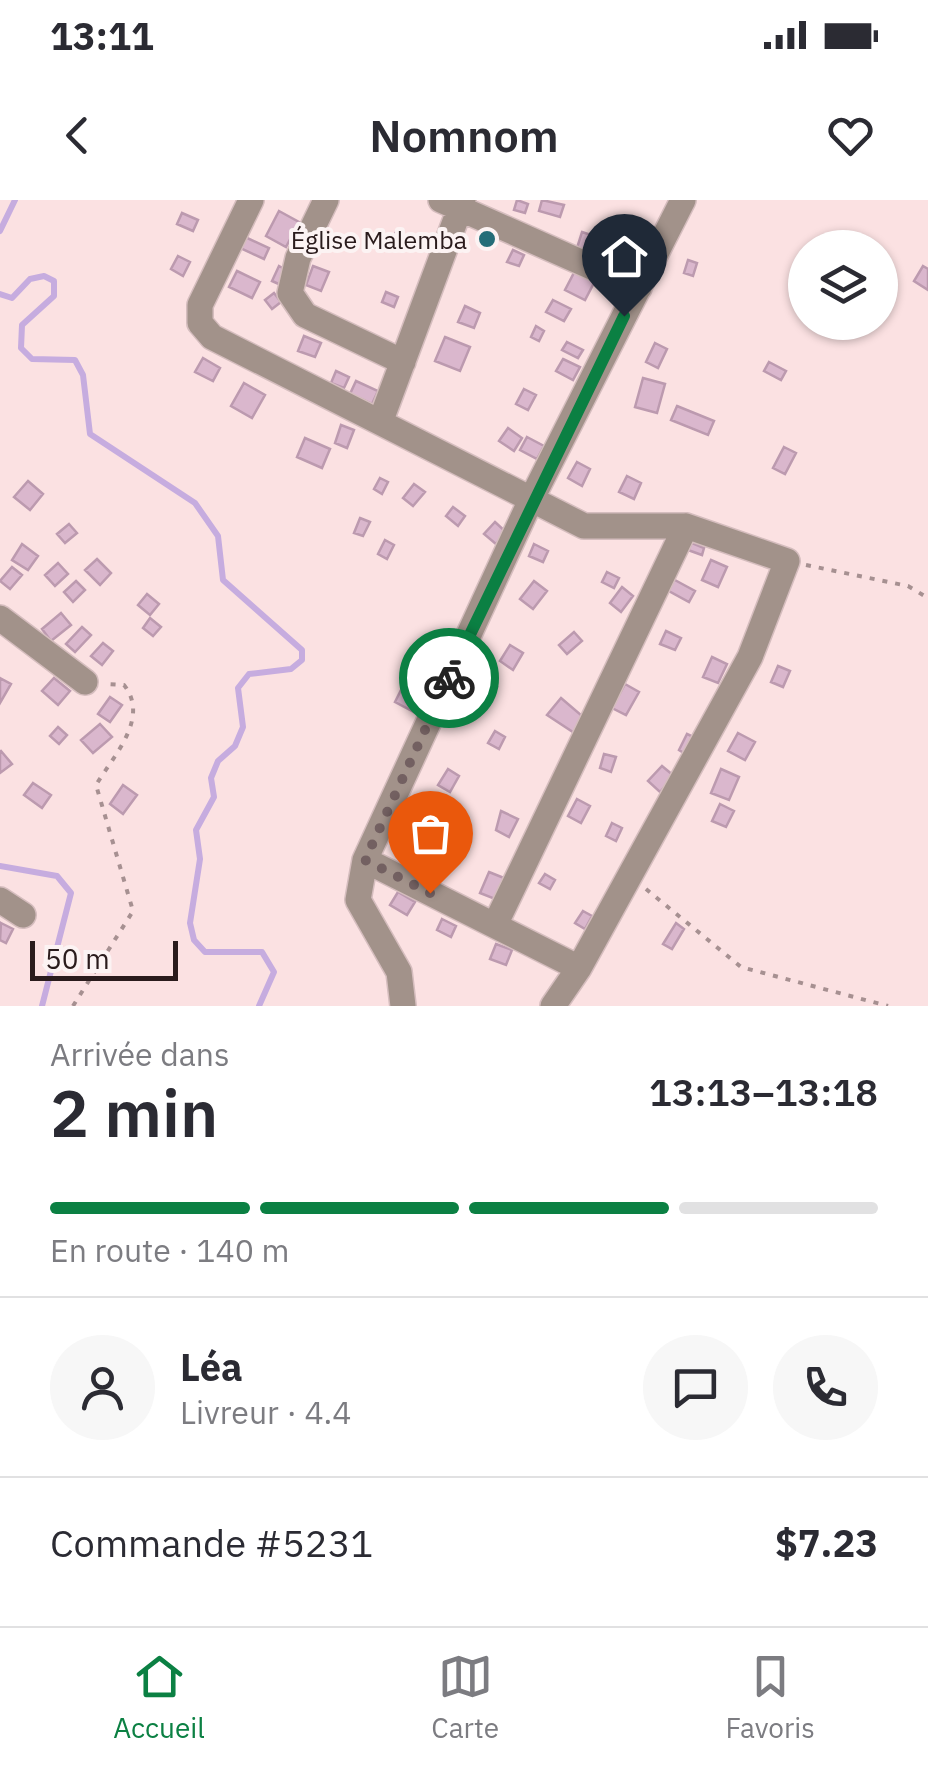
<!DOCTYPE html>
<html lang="fr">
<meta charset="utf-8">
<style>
:root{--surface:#fff;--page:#f7f7f7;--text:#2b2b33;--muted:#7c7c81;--line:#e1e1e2;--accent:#0b8043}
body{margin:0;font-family:"IBM Plex Sans",sans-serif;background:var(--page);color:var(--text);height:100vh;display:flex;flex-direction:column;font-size:38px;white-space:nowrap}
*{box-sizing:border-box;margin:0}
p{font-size:32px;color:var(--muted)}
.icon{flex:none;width:55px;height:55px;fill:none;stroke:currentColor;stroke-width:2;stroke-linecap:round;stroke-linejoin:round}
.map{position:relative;height:806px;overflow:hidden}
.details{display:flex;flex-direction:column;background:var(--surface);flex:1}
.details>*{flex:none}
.tools{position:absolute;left:788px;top:30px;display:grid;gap:20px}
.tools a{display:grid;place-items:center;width:110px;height:110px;border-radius:50%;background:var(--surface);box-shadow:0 2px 8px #0004;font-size:50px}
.scale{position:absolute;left:30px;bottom:25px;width:148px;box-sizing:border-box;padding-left:10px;border:5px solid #2a1b1c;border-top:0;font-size:28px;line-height:35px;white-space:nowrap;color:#2a1b1c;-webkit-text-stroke:8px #fcf3f3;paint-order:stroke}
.pin{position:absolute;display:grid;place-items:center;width:85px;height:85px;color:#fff;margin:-102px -42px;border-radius:50% 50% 50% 0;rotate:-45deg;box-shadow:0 0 10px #0007}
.pin .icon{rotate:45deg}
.courier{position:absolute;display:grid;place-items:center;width:100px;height:100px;margin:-50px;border:8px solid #0b8043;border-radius:50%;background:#fff;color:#222;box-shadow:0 2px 12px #0007}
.head em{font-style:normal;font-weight:600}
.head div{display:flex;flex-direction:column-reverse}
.head{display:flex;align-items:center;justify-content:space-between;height:170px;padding:0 50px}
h1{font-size:65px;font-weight:600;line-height:75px}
.bar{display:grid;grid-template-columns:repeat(4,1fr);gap:15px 10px;align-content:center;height:120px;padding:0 50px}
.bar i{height:12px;border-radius:8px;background:var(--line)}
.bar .on{background:var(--accent)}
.bar p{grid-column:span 4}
.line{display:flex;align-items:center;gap:25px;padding:0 50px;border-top:2px solid var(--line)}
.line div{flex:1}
.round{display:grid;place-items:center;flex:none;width:105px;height:105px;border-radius:52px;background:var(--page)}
.status{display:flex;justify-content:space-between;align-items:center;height:70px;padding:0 50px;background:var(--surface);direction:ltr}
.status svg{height:28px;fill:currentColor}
header{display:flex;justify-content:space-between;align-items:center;height:130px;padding:0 50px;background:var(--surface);font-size:45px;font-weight:600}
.dock{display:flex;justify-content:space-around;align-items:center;height:140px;border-top:2px solid var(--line);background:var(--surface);font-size:28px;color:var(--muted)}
.dock a{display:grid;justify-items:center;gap:5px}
.dock .on{color:var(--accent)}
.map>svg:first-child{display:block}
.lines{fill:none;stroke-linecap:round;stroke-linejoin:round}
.stream{stroke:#c6acdf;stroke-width:6}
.building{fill:#dab7cd;stroke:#bc9aaf;stroke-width:2.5}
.minor-casing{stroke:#d5bdbe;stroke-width:28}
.path{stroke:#a69091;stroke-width:4;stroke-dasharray:5 8;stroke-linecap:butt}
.minor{stroke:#a2928a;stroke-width:25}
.done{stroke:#736061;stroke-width:10;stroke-dasharray:0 18}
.route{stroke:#0b8043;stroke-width:12}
.poi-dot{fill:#246d78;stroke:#fcf3f3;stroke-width:4}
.labels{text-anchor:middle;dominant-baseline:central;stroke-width:8;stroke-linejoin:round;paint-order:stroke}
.poi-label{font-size:25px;fill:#2a1b1c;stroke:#fcf3f3;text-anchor:end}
</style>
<div class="status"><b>13:11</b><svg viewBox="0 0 49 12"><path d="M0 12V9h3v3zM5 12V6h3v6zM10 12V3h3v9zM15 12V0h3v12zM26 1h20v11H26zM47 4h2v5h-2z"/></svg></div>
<header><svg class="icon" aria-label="back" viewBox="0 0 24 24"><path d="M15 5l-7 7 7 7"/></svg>Nomnom<svg class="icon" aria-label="heart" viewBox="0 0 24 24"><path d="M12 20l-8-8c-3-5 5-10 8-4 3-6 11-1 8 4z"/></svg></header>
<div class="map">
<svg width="928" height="806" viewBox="0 0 928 806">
<rect width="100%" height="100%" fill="#fbe1e2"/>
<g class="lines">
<path class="stream" d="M0,31L15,0
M0,94L12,98L30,79L44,76L54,81V96L22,125L21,148L32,159L75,160L83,175L90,234L195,303L218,336L223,380L302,450V460L291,469L249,474L238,488L243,527L235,546L218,561L211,578L214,597L196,630L200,659L190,723L194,740L205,752H262L274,772L259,806
M0,666L57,676L71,693L42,806"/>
</g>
<path class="building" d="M517,0L528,4L525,13L514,10Z
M542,0L564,5L560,17L539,11Z
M279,11L299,22L286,47L266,36Z
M182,13L198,20L193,31L177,24Z
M396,32L410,40L404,50L390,42Z
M582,32L600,38L594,57L576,51Z
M630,34L646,39L640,62L623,58Z
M245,37L269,48L264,59L240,48Z
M513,50L524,55L519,66L507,62Z
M178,56L190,62L183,76L171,69Z
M688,60L697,63L693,76L684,73Z
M279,66L288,71L281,85L272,81Z
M313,66L329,72L321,91L306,85Z
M923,66L928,69V90L914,81Z
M577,67L597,77L585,100L565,90Z
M237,71L260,82L252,98L229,87Z
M386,92L398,97L394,107L382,102Z
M274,93L281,102L272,109L265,100Z
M553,100L571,109L564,121L546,112Z
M465,106L480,113L474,128L458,122Z
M536,126L544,131L539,141L531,137Z
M304,136L321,143L315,157L298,151Z
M445,137L470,147L460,171L435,161Z
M567,142L583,150L578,158L562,150Z
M655,143L667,149L658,168L646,162Z
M203,158L220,168L213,181L195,172Z
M563,159L580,167L573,180L556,171Z
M769,162L786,171L781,180L764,171Z
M336,171L349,177L344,188L331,183Z
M643,178L665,184L657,213L635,207Z
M356,181L378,191L372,204L350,194Z
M244,183L265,195L252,218L231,206Z
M524,189L536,195L528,210L516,204Z
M677,206L714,221L708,235L671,220Z
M341,225L354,230L347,248L335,243Z
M508,228L522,238L514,251L499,241Z
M527,237L544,246L537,259L520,250Z
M305,238L330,249L322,268L297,257Z
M784,247L796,253L785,274L773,268Z
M577,262L590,269L582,286L568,278Z
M627,276L641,283L634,299L619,292Z
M380,278L388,282L382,294L374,289Z
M28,281L43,294L30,310L14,297Z
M414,284L425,292L413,306L403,298Z
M453,307L465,316L458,326L446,316Z
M360,318L370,322L363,336L354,333Z
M495,322L507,333L496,344L484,334Z
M69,324L77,333L65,343L57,334Z
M385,340L394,345L387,359L378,354Z
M692,343L704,348L702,355L688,350Z
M22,344L38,356L28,370L12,360Z
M534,344L548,351L543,362L529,356Z
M97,359L111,373L100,385L85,370Z
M711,360L727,367L718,387L702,380Z
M58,363L68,374L55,386L45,375Z
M12,367L22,375L10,389L0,381Z
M607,372L619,378L614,388L602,382Z
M673,379L695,391L689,402L667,390Z
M76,381L85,390L73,402L64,392Z
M534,381L547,391L533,409L520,399Z
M622,387L633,396L621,412L610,403Z
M147,394L159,404L150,415L138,405Z
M61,413L71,425L51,441L42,429Z
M150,418L161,427L153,436L143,428Z
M82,427L91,435L75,452L66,444Z
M666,431L681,438L675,450L660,444Z
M574,432L582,441L567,454L559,445Z
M438,440L448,452L438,461L428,450Z
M103,443L113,451L102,465L91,456Z
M510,445L523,453L513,470L500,461Z
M712,457L727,464L718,483L703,477Z
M778,466L790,471L783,487L771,482Z
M480,477L497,487L490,499L472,489Z
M0,478L11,484L0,503Z
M54,478L70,491L58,505L42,491Z
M625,484L639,492L626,515L612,508Z
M401,490L420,501L414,512L395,502Z
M110,497L122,505L110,522L98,514Z
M561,498L588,521L576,534L547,515Z
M100,524L112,537L93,553L81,540Z
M58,527L67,535L59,544L50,536Z
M495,531L505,537L499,549L488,543Z
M738,533L755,542L745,560L728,551Z
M687,534L696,538L687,555L679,550Z
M1,551L12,564L0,573V552Z
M604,554L616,557L611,572L600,568Z
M662,566L674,576L660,592L648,581Z
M448,569L459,576L450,592L438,585Z
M721,569L739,577L729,600L711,593Z
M33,583L51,595L42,608L24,595Z
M123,585L137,595L123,614L110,604Z
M577,599L590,606L581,623L568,616Z
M720,604L734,611L726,627L712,621Z
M501,611L518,619L509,637L496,630Z
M612,623L622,628L616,641L606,636Z
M489,672L504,678L495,699L480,693Z
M545,674L555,680L550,689L539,683Z
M398,692L415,702L407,715L390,705Z
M583,711L592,716L585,729L575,723Z
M442,719L456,726L451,737L437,730Z
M1,723L13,729L6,743L0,740Z
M676,723L684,729L672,749L663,744Z
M496,744L512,750L506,765L490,759Z"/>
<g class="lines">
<defs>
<path id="minor" d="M251,0L200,105V123L212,137L584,326H686L787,361L750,457L579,768L553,806
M326,0L298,58L290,93L305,115L403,162
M441,0L639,88
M381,220L463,0
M0,418L85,482
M365,660L579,768
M0,700L23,715
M495,725L686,326
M403,806L399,772L358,700L365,660L530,302L683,0"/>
</defs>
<use href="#minor" class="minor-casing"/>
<path class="path" d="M806,365L908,386L928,398
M646,689L741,767L888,806
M73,806L133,711L96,585C114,555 150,518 124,485L106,484"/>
<use href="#minor" class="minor"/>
</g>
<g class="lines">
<path class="done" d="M430,693L365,660L449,478"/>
<path class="route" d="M449,478L624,116"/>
</g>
<circle class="poi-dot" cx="487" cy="39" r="10"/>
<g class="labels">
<g class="poi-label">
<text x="467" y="39">Église Malemba</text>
</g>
</g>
</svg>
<div class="tools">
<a><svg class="icon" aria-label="layers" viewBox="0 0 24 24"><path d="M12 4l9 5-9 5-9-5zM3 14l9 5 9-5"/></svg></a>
</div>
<div class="scale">50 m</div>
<div class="pin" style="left:430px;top:693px;background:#ea580c"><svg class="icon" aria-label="bag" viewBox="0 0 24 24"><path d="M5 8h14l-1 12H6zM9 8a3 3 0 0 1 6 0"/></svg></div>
<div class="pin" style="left:624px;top:116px;background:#1f2937"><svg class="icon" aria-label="home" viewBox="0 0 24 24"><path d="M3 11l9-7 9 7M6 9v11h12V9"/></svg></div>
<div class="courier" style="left:449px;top:478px"><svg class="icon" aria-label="bike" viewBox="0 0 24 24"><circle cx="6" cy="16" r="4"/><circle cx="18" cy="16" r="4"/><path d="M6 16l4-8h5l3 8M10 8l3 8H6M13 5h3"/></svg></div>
</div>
<section class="details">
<div class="head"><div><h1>2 min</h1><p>Arrivée dans</p></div><em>13:13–13:18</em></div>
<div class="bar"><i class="on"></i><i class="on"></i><i class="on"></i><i></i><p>En route · 140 m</p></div>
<div class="line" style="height:180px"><a class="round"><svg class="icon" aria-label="person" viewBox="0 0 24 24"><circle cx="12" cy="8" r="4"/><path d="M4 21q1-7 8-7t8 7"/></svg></a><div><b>Léa</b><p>Livreur · 4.4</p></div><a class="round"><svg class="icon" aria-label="chat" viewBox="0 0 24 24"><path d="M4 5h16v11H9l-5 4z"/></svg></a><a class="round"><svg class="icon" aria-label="phone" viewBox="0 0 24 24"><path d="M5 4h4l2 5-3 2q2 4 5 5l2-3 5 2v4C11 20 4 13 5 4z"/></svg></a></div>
<div class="line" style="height:130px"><div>Commande #5231</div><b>$7.23</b></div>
</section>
<nav class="dock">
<a class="on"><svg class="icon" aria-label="home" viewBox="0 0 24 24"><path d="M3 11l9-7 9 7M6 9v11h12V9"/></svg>Accueil</a>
<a><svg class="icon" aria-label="map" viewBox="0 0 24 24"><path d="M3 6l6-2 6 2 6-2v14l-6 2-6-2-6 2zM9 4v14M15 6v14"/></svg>Carte</a>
<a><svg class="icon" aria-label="saved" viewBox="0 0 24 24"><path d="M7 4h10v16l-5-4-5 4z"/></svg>Favoris</a>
</nav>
